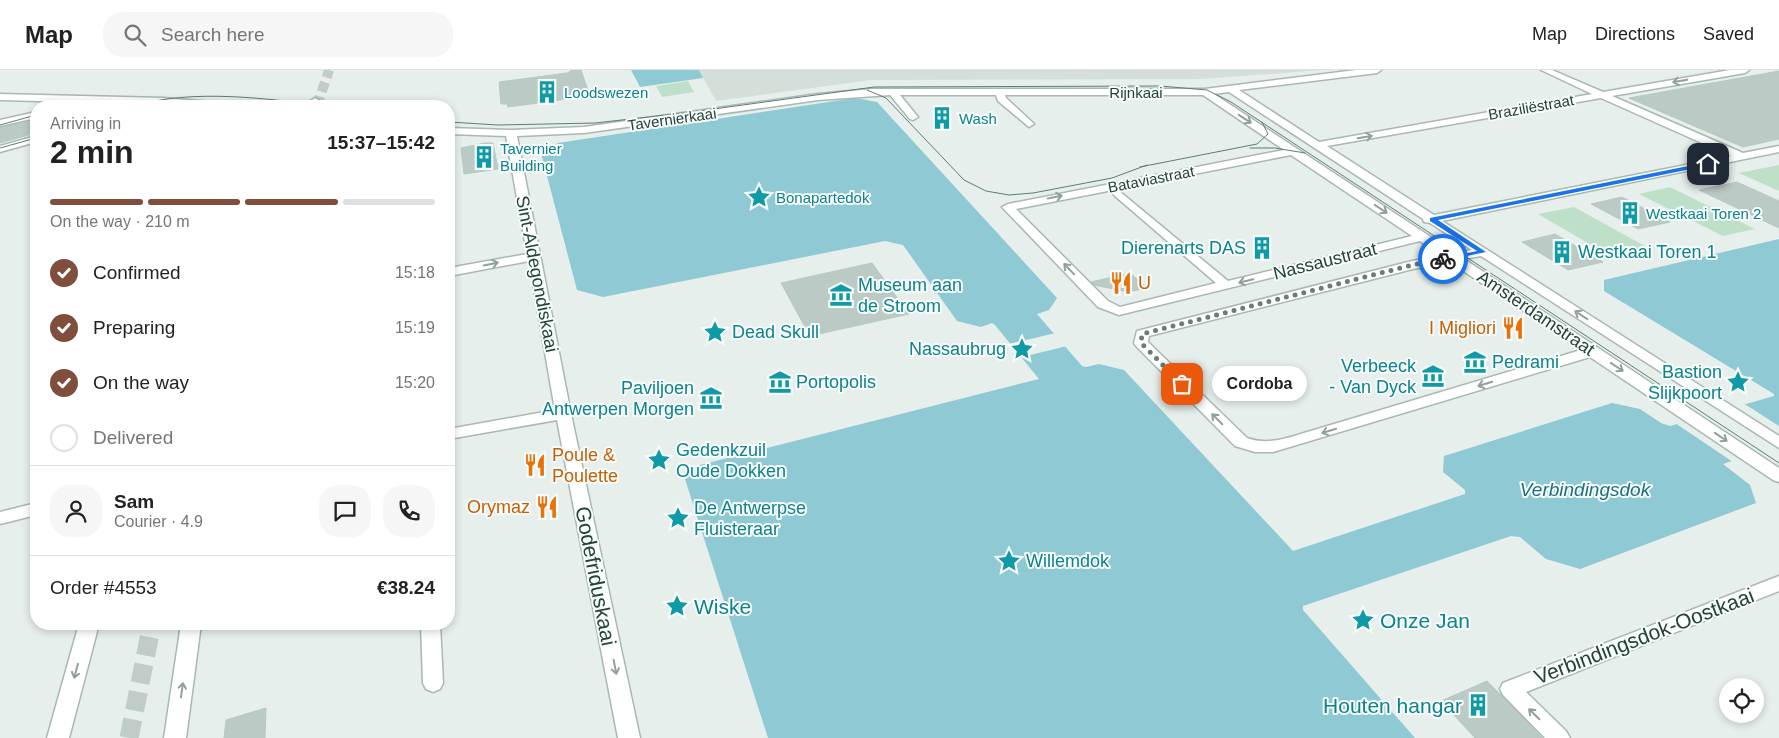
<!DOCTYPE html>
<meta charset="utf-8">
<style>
:root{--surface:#fff;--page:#f6f6f6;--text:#222;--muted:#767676;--line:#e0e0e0;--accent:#804e3d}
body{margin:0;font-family:Helvetica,sans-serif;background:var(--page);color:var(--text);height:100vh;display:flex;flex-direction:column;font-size:19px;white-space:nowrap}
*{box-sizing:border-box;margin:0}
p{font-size:16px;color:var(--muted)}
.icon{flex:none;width:28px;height:28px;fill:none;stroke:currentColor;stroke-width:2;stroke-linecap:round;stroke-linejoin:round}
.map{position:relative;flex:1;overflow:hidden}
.side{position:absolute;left:30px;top:30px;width:425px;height:530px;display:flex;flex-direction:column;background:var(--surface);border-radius:20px;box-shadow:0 2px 8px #0003}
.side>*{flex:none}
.buttons{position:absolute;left:1719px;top:608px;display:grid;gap:10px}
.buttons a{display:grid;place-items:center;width:45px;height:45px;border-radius:50%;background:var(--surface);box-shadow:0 2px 8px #0003;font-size:25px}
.pin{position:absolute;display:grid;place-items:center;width:42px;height:42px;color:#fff;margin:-21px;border-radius:10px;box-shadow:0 2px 8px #0006}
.courier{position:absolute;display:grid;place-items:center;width:50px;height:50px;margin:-25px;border:4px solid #1a73e8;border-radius:50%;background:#fff;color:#222;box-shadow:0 1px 6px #0007}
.bubble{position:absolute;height:35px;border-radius:18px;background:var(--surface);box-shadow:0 2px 8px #0003;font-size:16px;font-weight:700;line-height:35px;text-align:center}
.summary em{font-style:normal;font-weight:700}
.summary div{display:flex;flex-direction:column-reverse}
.summary{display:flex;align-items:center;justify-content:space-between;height:85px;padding:0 20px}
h1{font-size:32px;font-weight:700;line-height:38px}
.bar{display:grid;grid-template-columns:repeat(4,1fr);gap:8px 5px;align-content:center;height:60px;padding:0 20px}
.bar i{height:6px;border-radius:4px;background:var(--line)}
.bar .selected{background:var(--accent)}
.bar p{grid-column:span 4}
.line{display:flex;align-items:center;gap:12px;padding:0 20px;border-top:1px solid var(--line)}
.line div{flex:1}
.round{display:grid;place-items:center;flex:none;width:52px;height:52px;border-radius:20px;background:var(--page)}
ol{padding:0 20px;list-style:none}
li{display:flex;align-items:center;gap:15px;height:55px}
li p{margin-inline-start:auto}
li .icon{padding:5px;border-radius:50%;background:var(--accent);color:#fff;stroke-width:4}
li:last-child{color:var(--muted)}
li i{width:28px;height:28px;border:2px solid var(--line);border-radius:50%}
header{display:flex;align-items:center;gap:30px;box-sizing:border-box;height:70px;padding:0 25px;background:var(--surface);border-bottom:1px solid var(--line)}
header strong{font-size:24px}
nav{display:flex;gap:28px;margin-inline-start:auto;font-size:18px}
.search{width:350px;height:45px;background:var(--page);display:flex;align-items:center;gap:12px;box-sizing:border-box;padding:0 18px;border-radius:20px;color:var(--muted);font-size:19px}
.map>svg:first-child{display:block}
.built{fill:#d4dfda}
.green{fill:#bfe0c8}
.water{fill:#8ec9d4}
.pier{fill:#e6efeb}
.building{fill:#bbcac4;stroke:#b8c9c2}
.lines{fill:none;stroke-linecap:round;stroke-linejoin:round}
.major-tunnel-far1{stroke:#bfccc8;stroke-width:10;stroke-dasharray:10 5;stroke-linecap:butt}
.major-tunnel{stroke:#bfccc8;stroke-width:19;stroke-dasharray:19 9;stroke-linecap:butt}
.minor-casing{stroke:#a8b8b2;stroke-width:3}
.minor{fill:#fff;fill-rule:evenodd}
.tram{stroke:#5f7d75;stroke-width:1}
.oneway{stroke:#92a09c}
.route{fill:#1a73e8}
.done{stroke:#687f78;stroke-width:5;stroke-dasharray:0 9}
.labels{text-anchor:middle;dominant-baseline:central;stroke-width:4;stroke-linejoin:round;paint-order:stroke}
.far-culture-label{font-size:15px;fill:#0d838f;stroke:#f7fbf9;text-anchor:start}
.far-street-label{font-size:15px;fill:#24423a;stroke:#f7fbf9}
.culture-label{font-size:18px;fill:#0d838f;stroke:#f7fbf9;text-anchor:start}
.street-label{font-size:18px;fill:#24423a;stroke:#f7fbf9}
.food-label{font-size:18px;fill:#c56008;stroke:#f7fbf9;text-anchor:start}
.water-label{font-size:19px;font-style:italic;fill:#1c6f80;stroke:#f7fbf9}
.near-street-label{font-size:21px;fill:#24423a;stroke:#f7fbf9}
.near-culture-label{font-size:21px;fill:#0d838f;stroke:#f7fbf9;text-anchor:start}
</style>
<header>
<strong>Map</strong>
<div class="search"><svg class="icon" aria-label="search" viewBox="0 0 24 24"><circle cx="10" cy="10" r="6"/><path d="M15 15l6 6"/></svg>Search here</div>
<nav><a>Map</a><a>Directions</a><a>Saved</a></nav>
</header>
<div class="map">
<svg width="1779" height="668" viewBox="0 0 1779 668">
<rect width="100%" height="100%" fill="#e6efeb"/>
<path class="built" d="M699,0H1322L1202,9L871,10L716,31Z"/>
<path class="green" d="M688,11L694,22L662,27L656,16Z
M1779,95V121L1739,103Z
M1670,117L1755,159L1723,166L1639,124Z
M1574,137L1654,181L1617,190L1538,144Z"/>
<path class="water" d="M631,0H699L703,8L640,17Z
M855,28L877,32L1057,228L1049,240L1037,244L1082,296L1086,297L1099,294L1124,300L1293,481L1465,424V420L1443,402L1444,386L1612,333L1640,339L1661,353L1670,356L1774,326V324L1604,221V210L1779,169V375L1723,394L1750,415L1756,433L1580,499L1546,489L1520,467L1511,466L1303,536V540L1415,668H768L685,409L696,396L1039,309L995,255L992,253L981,257L957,251L903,175L885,171L603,227L577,220L541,83L558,73Z"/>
<path class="pier" d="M1056,263L1067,276L1018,288L1008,274Z
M1743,333L1779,356V377L1733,392L1675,353Z"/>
<path class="building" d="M572,0H581L590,26L508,37L507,34H501L499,12L567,3Z
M1779,1V69L1743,77L1629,28Z
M36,50V63L0,73V58Z
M485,73H493L498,99L464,104L461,78Z
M1737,112L1779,131V158L1699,120Z
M1622,127L1670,152L1638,159L1591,134Z
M1555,164L1603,192L1568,200L1522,172Z
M872,193L909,244L810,266L781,213Z
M1130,203L1147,218L1128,222L1094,215L1091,212Z
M1487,611L1502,626L1542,668H1475L1441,631Z
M266,638L265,668H224L226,650Z"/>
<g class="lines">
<path class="major-tunnel-far1" d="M317,36L329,0"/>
<path class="major-tunnel" d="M129,668L152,554"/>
<defs>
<path id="minor" d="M1356,0H1381L1377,3L1239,20L1319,72L1592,24L1541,0H1552L1603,22L1730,0H1749L1745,3L1612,26L1743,83L1779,76V82L1442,151L1779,366V378L1481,186L1464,189L1779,398V412L1773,410L1590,287L1273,382H1255L1235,376L1136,276L1134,273L1137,261L1412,191L1441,186L1420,171L1119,245L1098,237L1002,137L1008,134L1284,80L1203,25H1005L1006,28L1032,52L1034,54L1029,57L998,31L996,25H900L918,47L913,50L910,49L890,25L818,30L584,63L517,66L571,344L640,668H618L557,350L449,369V359L555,340L529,191L449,206V198L527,184L506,66L449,64V58L511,60L584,57L818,24L873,19H1205ZM1229,22L1423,149L1424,152L1430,153L1472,180L1455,183L1214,24ZM1601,28L1731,86L1434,145L1327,76ZM1291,85L1412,166L1228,211L1119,121L1113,124L1115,126L1216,213L1120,237L1108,231L1016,139ZM1450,192L1581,280L1304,363C1284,369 1267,375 1247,368L1148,272L1149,266L1413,199Z
M0,24L162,28L226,33L231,36L0,30Z
M315,28L320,31L313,36H302Z
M36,42V48L0,56V50Z
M36,66V72L0,82V76Z
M36,433V445L0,454V442Z
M1779,506V521L1526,622L1566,661L1570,668H1545L1503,625L1500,619L1503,613Z
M79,554H99L69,668H47Z
M181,554H201L186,668H164Z
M421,554H440L443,613L440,619L433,622L426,619L423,613Z"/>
</defs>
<use href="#minor" class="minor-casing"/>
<use href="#minor" class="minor"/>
<path class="tram" d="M867,20L886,28L964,110L986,121L1009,125L1033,123L1112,108L1147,95
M132,36C198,18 264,29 331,36
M449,52L498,55L595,53L692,42L874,17L1160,16L1207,20L1231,32L1779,393
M0,55L36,45
M0,78L36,68
M1250,78H1275L1305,83
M1140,97L1257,74L1268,64L1262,52"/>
</g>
<defs><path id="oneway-shaft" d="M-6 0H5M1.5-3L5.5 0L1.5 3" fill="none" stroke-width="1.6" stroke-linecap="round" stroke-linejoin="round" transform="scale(1.25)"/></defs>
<g class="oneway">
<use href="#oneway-shaft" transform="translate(1680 11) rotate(170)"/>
<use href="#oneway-shaft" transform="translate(1245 49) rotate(33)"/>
<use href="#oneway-shaft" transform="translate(1365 67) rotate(-10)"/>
<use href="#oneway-shaft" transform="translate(1055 127) rotate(-11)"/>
<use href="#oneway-shaft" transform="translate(1381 139) rotate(34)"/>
<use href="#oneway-shaft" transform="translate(491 194) rotate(-11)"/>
<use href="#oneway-shaft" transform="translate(1069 199) rotate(-134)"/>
<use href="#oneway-shaft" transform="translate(1246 211) rotate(166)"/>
<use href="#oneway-shaft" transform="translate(1581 245) rotate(-147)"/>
<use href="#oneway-shaft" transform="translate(1617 297) rotate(34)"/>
<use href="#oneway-shaft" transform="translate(1485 314) rotate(163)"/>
<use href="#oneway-shaft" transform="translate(1217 349) rotate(-135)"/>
<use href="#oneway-shaft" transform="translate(1329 361) rotate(163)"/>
<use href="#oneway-shaft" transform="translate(1721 367) rotate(34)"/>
<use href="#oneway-shaft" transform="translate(615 597) rotate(79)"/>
<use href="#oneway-shaft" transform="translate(76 601) rotate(105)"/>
<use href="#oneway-shaft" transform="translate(182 620) rotate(-82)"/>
<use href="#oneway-shaft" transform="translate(1534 644) rotate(-135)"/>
</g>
<path class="route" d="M1708,92L1711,95L1438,150L1486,182L1443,191L1440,189L1477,181L1430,151V148Z"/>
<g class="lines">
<path class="done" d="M1182,314L1141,273L1142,264L1412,195L1443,189"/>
</g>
<defs>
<symbol id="building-bare" viewBox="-9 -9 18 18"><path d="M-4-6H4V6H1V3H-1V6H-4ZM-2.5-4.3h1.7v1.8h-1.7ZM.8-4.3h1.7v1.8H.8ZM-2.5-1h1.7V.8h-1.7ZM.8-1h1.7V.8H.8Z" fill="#0f9aa8" stroke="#f7fbf9" stroke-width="2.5" paint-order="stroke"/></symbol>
<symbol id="sight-bare" viewBox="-9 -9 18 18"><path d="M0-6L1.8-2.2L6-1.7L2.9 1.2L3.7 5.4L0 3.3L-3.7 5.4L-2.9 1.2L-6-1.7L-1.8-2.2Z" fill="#0f9aa8" stroke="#f7fbf9" stroke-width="2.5" paint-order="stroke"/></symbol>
<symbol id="restaurant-bare" viewBox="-9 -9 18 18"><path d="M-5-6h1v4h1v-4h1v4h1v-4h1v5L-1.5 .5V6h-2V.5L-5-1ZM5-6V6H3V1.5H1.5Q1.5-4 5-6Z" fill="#e8710a" stroke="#f7fbf9" stroke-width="2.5" paint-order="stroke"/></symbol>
<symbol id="museum-bare" viewBox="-9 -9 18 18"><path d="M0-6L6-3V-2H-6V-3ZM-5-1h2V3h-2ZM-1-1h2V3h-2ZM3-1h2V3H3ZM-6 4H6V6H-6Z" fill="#0f9aa8" stroke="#f7fbf9" stroke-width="2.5" paint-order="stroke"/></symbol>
</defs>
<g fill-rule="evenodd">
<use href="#building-bare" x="531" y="6" width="32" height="32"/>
<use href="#building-bare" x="926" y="32" width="32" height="32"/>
<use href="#building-bare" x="468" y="71" width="32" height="32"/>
<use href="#sight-bare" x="743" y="111" width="32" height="32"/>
<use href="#building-bare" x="1614" y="127" width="32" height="32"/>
<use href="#building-bare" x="1246" y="162" width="32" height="32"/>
<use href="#building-bare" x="1546" y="166" width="32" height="32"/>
<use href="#restaurant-bare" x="1105" y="197" width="32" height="32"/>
<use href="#museum-bare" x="825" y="209" width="32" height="32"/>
<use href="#restaurant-bare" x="1497" y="242" width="32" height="32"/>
<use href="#sight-bare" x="699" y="246" width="32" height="32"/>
<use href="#sight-bare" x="1006" y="263" width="32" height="32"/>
<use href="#museum-bare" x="1459" y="276" width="32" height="32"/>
<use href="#museum-bare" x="1417" y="290" width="32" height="32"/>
<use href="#museum-bare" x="764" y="296" width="32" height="32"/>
<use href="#sight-bare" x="1722" y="296" width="32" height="32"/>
<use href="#museum-bare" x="695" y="312" width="32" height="32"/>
<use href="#sight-bare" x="643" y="374" width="32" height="32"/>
<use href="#restaurant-bare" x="519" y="379" width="32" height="32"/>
<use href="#restaurant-bare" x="531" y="421" width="32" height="32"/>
<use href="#sight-bare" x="662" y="432" width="32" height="32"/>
<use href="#sight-bare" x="993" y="475" width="32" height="32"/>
<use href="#sight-bare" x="661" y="520" width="32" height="32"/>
<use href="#sight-bare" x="1347" y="534" width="32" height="32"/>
<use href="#building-bare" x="1462" y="619" width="32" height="32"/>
</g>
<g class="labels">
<g class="far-culture-label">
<text x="564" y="22">Loodswezen</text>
<text x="959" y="48">Wash</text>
<text x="500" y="78">Tavernier<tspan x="500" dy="17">Building</tspan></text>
<text x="776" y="127">Bonapartedok</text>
<text x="1646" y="143">Westkaai Toren 2</text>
</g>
<g class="far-street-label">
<text x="1136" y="22">Rijnkaai</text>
<text transform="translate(1531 37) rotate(-10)">Braziliëstraat</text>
<text transform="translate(672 49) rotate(-8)">Tavernierkaai</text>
<text transform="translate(1151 109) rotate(-11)">Bataviastraat</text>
</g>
<g class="culture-label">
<text x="1246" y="178" text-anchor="end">Dierenarts DAS</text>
<text x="1578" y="182">Westkaai Toren 1</text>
<text x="858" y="215">Museum aan<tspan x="858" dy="21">de Stroom</tspan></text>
<text x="732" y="262">Dead Skull</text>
<text x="1006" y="279" text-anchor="end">Nassaubrug</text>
<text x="1492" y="292">Pedrami</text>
<text x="1416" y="296" text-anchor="end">Verbeeck<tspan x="1416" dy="21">- Van Dyck</tspan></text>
<text x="1722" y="302" text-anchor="end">Bastion<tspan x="1722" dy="21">Slijkpoort</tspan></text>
<text x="796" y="312">Portopolis</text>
<text x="694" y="318" text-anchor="end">Paviljoen<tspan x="694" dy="21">Antwerpen Morgen</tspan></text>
<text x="676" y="380">Gedenkzuil<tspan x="676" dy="21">Oude Dokken</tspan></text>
<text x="694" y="438">De Antwerpse<tspan x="694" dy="21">Fluisteraar</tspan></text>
<text x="1026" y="491">Willemdok</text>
</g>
<g class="street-label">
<text transform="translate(1325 191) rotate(-14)">Nassaustraat</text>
<text transform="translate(537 204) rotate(79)">Sint-Aldegondiskaai</text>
<text transform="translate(1536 243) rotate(34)">Amsterdamstraat</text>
</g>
<g class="food-label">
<text x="1138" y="213">U</text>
<text x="1496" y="258" text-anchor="end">I Migliori</text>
<text x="552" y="385">Poule &amp;<tspan x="552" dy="21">Poulette</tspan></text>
<text x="530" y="437" text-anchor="end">Orymaz</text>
</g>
<g class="water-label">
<text x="1585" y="419">Verbindingsdok</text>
</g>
<g class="near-street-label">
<text transform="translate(596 506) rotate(79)">Godefriduskaai</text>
<text transform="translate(1644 566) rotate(-21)">Verbindingsdok-Oostkaai</text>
</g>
<g class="near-culture-label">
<text x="694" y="536">Wiske</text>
<text x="1380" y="550">Onze Jan</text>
<text x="1462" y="635" text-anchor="end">Houten hangar</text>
</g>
</g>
</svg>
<div class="buttons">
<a><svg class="icon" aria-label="locate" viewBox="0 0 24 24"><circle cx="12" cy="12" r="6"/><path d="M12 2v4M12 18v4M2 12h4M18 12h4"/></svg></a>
</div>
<div class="pin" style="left:1182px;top:314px;background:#ea580c"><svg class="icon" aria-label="bag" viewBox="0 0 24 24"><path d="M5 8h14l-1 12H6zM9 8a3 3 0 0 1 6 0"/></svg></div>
<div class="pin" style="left:1708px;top:94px;background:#1f2937"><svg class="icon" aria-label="home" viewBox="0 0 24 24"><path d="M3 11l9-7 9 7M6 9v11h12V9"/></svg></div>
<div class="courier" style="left:1443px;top:189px"><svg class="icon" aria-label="bike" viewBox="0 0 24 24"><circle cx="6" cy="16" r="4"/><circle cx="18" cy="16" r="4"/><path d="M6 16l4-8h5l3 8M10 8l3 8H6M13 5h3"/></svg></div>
<div class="bubble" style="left:1212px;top:296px;width:95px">Cordoba</div>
<section class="side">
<div class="summary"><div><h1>2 min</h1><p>Arriving in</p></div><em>15:37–15:42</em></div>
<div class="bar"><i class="selected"></i><i class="selected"></i><i class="selected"></i><i></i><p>On the way · 210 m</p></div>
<ol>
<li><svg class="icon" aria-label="check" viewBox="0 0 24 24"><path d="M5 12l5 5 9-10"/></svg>Confirmed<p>15:18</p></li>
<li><svg class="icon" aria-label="check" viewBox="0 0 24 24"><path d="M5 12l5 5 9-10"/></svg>Preparing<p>15:19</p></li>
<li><svg class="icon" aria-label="check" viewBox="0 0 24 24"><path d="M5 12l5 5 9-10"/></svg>On the way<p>15:20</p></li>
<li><i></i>Delivered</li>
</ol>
<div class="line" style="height:90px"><a class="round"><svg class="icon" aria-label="person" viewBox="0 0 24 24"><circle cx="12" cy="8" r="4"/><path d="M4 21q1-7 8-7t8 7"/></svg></a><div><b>Sam</b><p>Courier · 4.9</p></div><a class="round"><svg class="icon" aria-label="chat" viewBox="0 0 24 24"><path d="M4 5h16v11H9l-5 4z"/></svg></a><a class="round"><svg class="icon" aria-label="phone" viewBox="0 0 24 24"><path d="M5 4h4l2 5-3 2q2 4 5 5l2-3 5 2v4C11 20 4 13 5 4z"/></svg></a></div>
<div class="line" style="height:65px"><div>Order #4553</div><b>€38.24</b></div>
</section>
</div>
